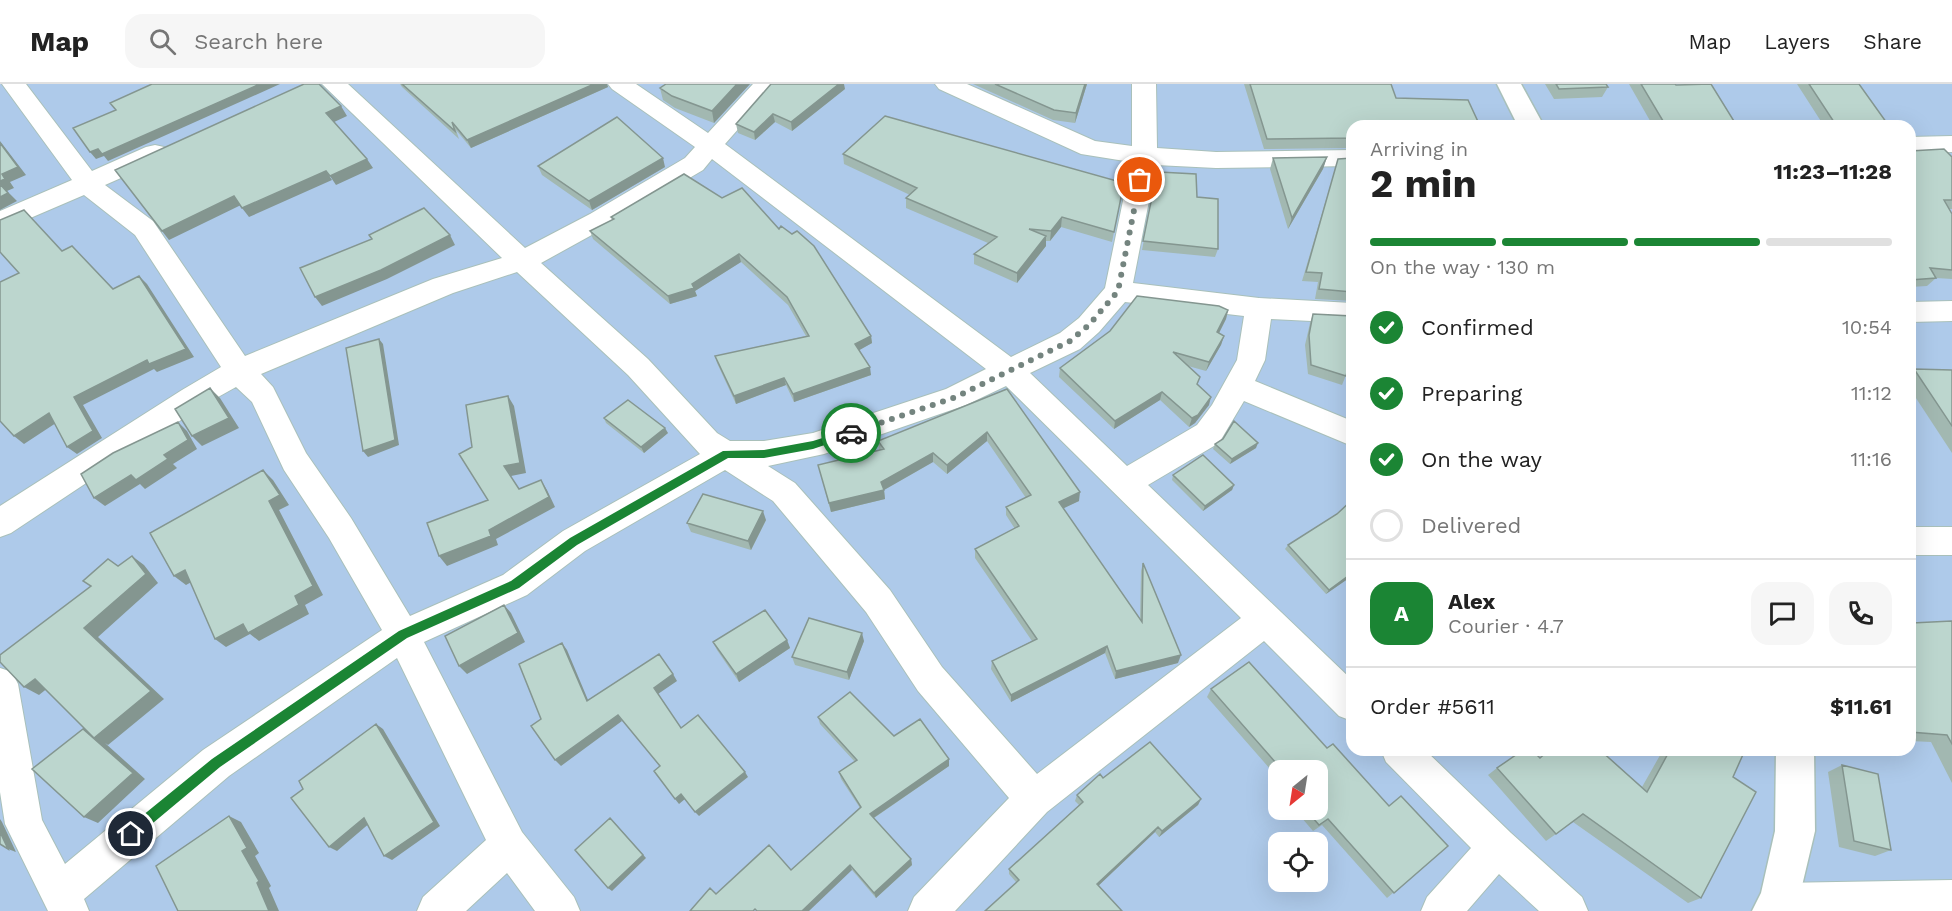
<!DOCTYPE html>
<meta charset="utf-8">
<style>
:root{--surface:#fff;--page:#f6f6f6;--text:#222;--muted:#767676;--line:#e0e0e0;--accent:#1b8534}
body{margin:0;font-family:"Work Sans",sans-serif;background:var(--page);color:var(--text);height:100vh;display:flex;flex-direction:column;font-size:22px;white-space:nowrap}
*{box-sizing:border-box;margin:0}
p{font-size:20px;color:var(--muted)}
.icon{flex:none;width:33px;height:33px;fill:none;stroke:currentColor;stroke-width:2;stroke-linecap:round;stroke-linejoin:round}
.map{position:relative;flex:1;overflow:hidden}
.drawer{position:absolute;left:1346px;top:36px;width:570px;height:636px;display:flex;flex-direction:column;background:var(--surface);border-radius:18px;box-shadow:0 6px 24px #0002}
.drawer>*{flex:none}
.needle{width:39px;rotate:210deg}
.controls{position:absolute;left:1268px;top:676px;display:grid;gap:12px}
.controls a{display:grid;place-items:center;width:60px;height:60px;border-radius:12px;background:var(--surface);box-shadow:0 6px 24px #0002;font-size:30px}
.pin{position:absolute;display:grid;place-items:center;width:51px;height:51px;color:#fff;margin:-26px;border:3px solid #fff;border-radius:50%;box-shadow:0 2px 6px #0007}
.courier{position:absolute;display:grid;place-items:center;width:60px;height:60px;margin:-30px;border:4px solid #1b8534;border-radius:50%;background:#fff;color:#222;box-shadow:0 2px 8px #0007}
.head em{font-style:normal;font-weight:700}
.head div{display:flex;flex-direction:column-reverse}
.head{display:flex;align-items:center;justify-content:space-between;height:102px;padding:0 24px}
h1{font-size:39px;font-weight:700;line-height:45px}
.bar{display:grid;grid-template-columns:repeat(4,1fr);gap:9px 6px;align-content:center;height:72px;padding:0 24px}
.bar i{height:8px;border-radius:4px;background:var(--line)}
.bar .current{background:var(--accent)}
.bar p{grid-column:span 4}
.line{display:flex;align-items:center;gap:15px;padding:0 24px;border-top:2px solid var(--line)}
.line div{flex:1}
.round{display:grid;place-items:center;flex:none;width:63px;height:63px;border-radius:18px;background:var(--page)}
ol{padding:0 24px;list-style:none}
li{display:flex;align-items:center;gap:18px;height:66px}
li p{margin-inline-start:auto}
li .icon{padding:6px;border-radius:50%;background:var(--accent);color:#fff;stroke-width:4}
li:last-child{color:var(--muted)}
li i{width:33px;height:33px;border:3px solid var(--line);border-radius:50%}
header{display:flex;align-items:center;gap:36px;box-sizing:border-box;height:84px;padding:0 30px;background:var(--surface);border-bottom:2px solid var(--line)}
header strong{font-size:28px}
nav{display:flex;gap:33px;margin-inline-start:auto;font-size:21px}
.search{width:420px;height:54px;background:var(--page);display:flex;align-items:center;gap:15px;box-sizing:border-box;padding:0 21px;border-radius:18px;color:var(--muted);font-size:22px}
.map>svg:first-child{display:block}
.green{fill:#aecaea;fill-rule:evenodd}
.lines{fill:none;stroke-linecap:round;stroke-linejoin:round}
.minor-casing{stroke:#a9c0ba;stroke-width:2}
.tertiary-casing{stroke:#a9c0ba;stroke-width:3}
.minor{fill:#fff;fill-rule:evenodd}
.tertiary{fill:#fff;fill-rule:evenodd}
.wall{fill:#a2b8b1}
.shaded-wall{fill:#849690}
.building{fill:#bcd6ce;stroke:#849690;stroke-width:1.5}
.route{fill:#1b8534}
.done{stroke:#74847f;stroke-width:6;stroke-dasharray:0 10.8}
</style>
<header>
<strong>Map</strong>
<div class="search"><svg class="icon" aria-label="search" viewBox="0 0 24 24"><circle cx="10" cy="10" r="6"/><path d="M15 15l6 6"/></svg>Search here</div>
<nav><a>Map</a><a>Layers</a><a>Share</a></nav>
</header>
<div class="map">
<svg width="1952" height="827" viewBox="0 0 1952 827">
<rect width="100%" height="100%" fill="#e7f4f1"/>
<path class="green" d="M0,0H1952V827H0ZM1352,42H1910V666H1352ZM1278,687H1317V726H1278ZM1278,759H1317V798H1278Z"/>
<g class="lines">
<defs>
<path id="minor" d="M2,0H26L92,87L146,63L155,61L164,63L167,69L164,75L105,101L153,137L245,272L433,195L502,174L322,0H348L525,164L590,130L685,74L695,63L612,5L608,0H636L708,49L753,0H778L725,60L1011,273L1060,249L1079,234L1105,204L1131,78L1081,70L939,5L935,0H967L1095,57L1132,62V0H1156L1157,64L1216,68L1352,66V82L1216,84L1156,81L1133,199L1259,214L1352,219V239L1271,235L1265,276L1255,297L1352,337V362L1244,317L1219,359L1148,401L1352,596V637L1339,632L1264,557L1047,728L955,827H908L914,813L1009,714L918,607L866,528L773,417L725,386L585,467L527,511L424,558L522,748L574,813L580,827H535L507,789L466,827H417L423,813L486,756L397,574L229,692L84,815L89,827H48L5,740L0,708V584L12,588L18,600L42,736L65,780L203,666L382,546L329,454L284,386L252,318L236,303L202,322L11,449L0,453V422L182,306L221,283L135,151L84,111L0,147V127L72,96ZM712,75L986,285L946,305L813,349L764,357H730L717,349L648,275L541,179L608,142L703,86ZM517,188L628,291L700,370L563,447L503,491L410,532L351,434L306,369L273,303L261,290L453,209ZM1125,218L1244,232L1237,276L1212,321L1197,341L1127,382L1030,289L1080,265L1099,248ZM1006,302L1241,534L1037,690L942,583L890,506L795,399L768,382L824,370L966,321Z
M1952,52V68L1910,69V53Z
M1952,217V237L1910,238V218Z
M1910,443H1952V471H1910Z
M1381,666H1425L1511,749L1582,813L1588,827H1539L1499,790L1467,827H1421L1427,813L1471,764L1386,678Z
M1952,796V827H1763L1759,819L1765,805L1779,799Z"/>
<path id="tertiary" d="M1497,0H1521L1544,42H1518Z
M1776,666H1814L1815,747L1796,827H1752L1761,809L1775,747Z"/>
</defs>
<use href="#minor" class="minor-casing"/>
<use href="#tertiary" class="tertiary-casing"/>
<use href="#minor" class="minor"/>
<use href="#tertiary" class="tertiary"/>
</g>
<path class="wall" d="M400,0H607L608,3L471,64L456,46L459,55L402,3Z
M750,0L714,39L675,24L663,16L660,4Z
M973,0H1087L1075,39L1053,36Z
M1244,0H1391L1352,42V64L1264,65Z
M1545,0H1606L1608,3L1602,13L1554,15Z
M1629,0H1675L1737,42H1653Z
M1797,0H1859L1889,42H1824Z
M845,5L792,47L775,38L755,56L738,49L736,40Z
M1910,67L1952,73V125H1949L1952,130V195L1936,194L1927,202L1910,203Z
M843,70L1122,109L1112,158L1061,143L1050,157H1046V162L1017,199L974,180V170L988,159L906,124V114L910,111L844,80Z
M1327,73L1323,85L1288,145L1270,85L1273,74Z
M1352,74V217L1315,215L1318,198L1302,197L1338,75Z
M538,82L665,83L592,126L542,91Z
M1159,88L1197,113L1218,165L1215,173L1142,166L1153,108L1157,109V97Z
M684,90L871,252L872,259L859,266L871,291L794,318L786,301L736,320L717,279L715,272L806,252L788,221L741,178L695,207L697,212L670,220L593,155L590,147L612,136L611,133Z
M1228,226L1226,235L1219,249L1224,252L1221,261L1206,287L1188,282L1209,321L1195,339L1189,343L1160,316L1114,345L1059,293L1060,284Z
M1313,230L1352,232V287L1348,286L1342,301L1308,290L1305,261L1310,239Z
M1914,285L1952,286V369L1910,305V289Z
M1007,305L1079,417L1063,424L1140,535L1141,487L1143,479L1178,579L1115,595L1105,569L1011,618L991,585L992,577L1032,557L975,474V465L1015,445L1006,431V423L1026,414L987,357L947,390L933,378L884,406L885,415L831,428L818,381L879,367L878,357Z
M604,334L668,349L644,369L606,339Z
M1215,360L1256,364L1230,380L1213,365Z
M1173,391L1234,401L1232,406L1203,427L1172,396Z
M1352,416V492L1326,510L1285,465L1288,461L1337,430Z
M766,436L751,466L691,448L687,439Z
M1910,534L1912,539L1952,537V699L1931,658L1910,657Z
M787,556L790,564L739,598L717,566L713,558Z
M864,557L849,596L795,581L792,573Z
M1249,578L1327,664L1333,660L1389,722L1401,712L1448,762L1387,814L1322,741L1313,747L1295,726H1317V687H1278V694L1207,613L1211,605Z
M818,633L894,652L949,675V682L874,734L911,775L912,781L876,814L852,786L716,810L791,786L860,724L841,695L839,688L855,678L820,640Z
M1548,666H1600L1642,703L1663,666H1745L1733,693L1701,814L1688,819L1573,738L1556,750L1546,757L1488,691L1497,684L1539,674Z
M1842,681L1891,766L1875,772L1839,763L1828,688Z
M1103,694L1201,715L1198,721L1159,753L1155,748L1098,802L1016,798L1009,790V785L1079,721L1075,717L1077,711Z"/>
<path class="shaded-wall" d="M260,0H280L108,77L104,72L96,75L90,68Z
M594,0H607L608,3L471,64L467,56Z
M737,0H750L714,39L712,27Z
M839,0H844L845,5L792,47L791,38Z
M1085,0H1087L1075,39L1076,29Z
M341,22L347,32L332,39L326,29Z
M773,30L775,38L755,56L754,48Z
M0,57L26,91L10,98L14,104L7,107L17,117L0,126V97L2,90Z
M1327,73L1323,85L1288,145L1292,134Z
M663,74L665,83L592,126L589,117Z
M367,75L373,84L336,101L330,92Z
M326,87L332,96L249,133L242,124Z
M234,112L241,121L169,156L162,147Z
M1062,133L1061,143L1050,157L1051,147Z
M450,151L455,161L387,195L322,222L315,213Z
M1046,152V162L1017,199V189Z
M739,170L741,178L695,207L697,212L670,220L668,212L692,200Z
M139,192L147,200L194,273L157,288L154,285L83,321L102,354L77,370L67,363L74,313Z
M1228,226L1226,235L1215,257L1217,248Z
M871,252L872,259L856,268L855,260Z
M1224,252L1221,261L1206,287L1209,278Z
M379,255L383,260L399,361L368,373L363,367Z
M870,283L871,291L794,318L793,310Z
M784,294L786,301L736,320L734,312Z
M210,304L220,314L239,344L202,362L192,352Z
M1162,308L1160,316L1114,345L1115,337Z
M508,312L514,322L526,389L511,392L504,382Z
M1211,313L1209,321L1195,339L1189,343L1192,334Z
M49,329L59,337L24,360L14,352Z
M178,338L187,347L197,365L173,380L177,384L145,405L140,400L105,422L94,414L164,371Z
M665,344L668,349L644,369L641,363Z
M987,348V357L947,390V381Z
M1258,359L1256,364L1230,380L1232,375Z
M933,369V378L884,406L885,415L831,428L829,419L881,398Z
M263,386L273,396L289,421L279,426L323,511L305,521L309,530L259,557L250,550L226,563L215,555L295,512L269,417Z
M541,396L547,406L555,423L496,455L498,461L447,482L439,472L489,446Z
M1234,401L1232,406L1203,427L1205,422Z
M1080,408L1079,417L1058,427L1059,418Z
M763,427L766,436L751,466L748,457Z
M132,472L144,481L158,499L98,553L164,615L108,661L105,659L145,695L98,739L84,733L83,645L96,652L84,544Z
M185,486L197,495L186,501L174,492Z
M1352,489V492L1326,510L1329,506Z
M504,521L511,529L525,558L467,590L459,582Z
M862,549L864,557L849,596L847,588Z
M787,556L790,564L739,598L736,590Z
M562,559L567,566L591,623L587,617Z
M1107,562L1105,569L1011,618V611Z
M1181,571L1178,579L1115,595L1116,587Z
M673,590L677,597L658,610L654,604Z
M35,595L49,603L39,611L24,603Z
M618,631L622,637L561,682L555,676Z
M376,640L383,645L440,742L392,776L384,772Z
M949,675V682L872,735L870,730Z
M745,688L748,693L699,732L695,728Z
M681,710L685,715L679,720L675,715Z
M1201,715L1198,721L1159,753L1162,747Z
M229,732L241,738L259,769L255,772L271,802L269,804L279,827H269L242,767Z
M364,734L371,738L337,767L329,763Z
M0,735L2,738L16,768L8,765L0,748Z
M613,737L646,774L612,807L608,804Z
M1158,743L1155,748L1095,805L1097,800Z
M911,775L912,781L876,814L874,809Z
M850,781L852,786L809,827H802Z"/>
<path class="building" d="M152,0H260L102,70L98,65L90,68L73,44L116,26L110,19Z
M304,0H319L341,22L326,29L367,75L330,92L326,87L242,124L234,112L162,147L115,86Z
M402,0H594L467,56L452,38L455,47Z
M666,0H737L712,27L672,12L660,4Z
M771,0H839L791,38L773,30L754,48L736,40Z
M995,0H1085L1076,29L1054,26Z
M1250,0H1391L1396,14L1468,16L1480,42H1352V54L1267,55Z
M1556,0H1606L1608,3L1559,5Z
M1641,0H1675L1676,1L1711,0L1737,42H1666Z
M1809,0H1859L1889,42H1842L1839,38H1834Z
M885,32L1124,99L1114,148L1062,133L1051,147L1029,145L1046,152L1017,189L974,170L997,153L906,114L917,104L843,70Z
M617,33L663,74L589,117L538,82Z
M0,59L18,83L2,90L5,95L0,97Z
M1944,65L1952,73V116H1944L1952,130V186L1930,184L1936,194L1910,196V136H1914L1910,130V67Z
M1327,73L1292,134L1273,74Z
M1352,74V208L1319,205L1322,189L1306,188L1338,75Z
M1159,88L1196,90L1197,113L1218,115V165L1143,157L1153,108L1159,109Z
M684,90L722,114L742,104L779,145L781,142L792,150L797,147L814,162L871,252L855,260L870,283L793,310L784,294L734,312L715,272L809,252L787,213L739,170L692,200L694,204L668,212L590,147L614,135L611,133Z
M0,100L8,109L0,113Z
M424,124L450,151L381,186L315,213L300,184L372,155L369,151Z
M24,126L62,167L72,162L113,205L139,192L186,265L149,280L147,276L74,313L93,347L67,363L49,329L14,352L0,337V198L19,189L0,168V136Z
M1137,212L1219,222L1228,226L1217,248L1224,252L1209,278L1173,268L1200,293L1197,300L1211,313L1198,331L1192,334L1162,308L1115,337L1060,284L1110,247Z
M1313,230L1352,232V277H1350L1346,292L1311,281L1309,251Z
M379,255L395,356L363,367L346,264Z
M1914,285L1952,286V342Z
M210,304L229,334L192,352L175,325Z
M1007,305L1080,408L1059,418L1142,538L1143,479L1181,571L1116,587L1107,562L1011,611L992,577L1037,555L975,465L1019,442L1006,423L1031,411L987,348L947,381L933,369L881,398L884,406L829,419L818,381L884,365L878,357Z
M508,312L520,379L504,382L519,405L541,396L549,413L489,446L491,452L439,472L427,439L488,416L459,370L472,363L466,321Z
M628,316L665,344L641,363L604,334Z
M1234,337L1258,359L1232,375L1215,360L1223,355Z
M178,338L188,356L164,371L168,375L136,396L131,391L94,414L81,390L113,369Z
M1203,371L1234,401L1205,422L1173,391Z
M263,386L280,411L269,417L313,502L295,512L299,521L248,549L243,540L215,555L185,486L174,492L150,449Z
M703,410L763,427L748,457L687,439Z
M1352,416V489L1329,506L1288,461L1337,430Z
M132,472L146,490L84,544L151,607L94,654L35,595L24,603L0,578V571L91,502L83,497L108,475L118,482Z
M504,521L518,549L459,582L445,552Z
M765,526L787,556L736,590L713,558Z
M809,534L862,549L847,588L792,573Z
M1910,534L1912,539L1952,537V660L1947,651L1910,648Z
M562,559L587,617L659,570L673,590L654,604L681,644L698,631L745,688L695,728L681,710L675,715L654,687L660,682L618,631L555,676L531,642L541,635L519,580Z
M1249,578L1327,664L1333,660L1389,722L1401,712L1448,762L1394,809L1328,735L1319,741L1306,726H1317V687H1283L1211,605Z
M850,608L894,652L920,635L949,675L870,730L911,775L874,809L850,781L802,827H757L755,825L753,827H690L710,804L716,810L769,761L791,786L861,723L839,688L857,676L818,633Z
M376,640L434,738L384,772L364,734L329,763L291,714L303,705L299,697Z
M83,645L133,689L84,733L32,685Z
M1150,658L1201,715L1162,747L1158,743L1097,800L1122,827H985L1019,796L1009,785L1083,718L1077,711L1100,690L1103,694Z
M1523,666H1532L1540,674L1549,666H1600L1647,708L1670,666H1745L1733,693L1756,708L1701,814L1583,730L1556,750L1497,684Z
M1842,681L1878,690L1891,766L1854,757Z
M229,732L247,764L242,767L259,797L257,799L269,827H178L156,782Z
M610,734L643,771L608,804L575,766Z
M0,748L8,765L0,760Z"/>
<path class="route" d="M851,345L854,346V351L813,365L764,374H728L577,461L519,504L407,554L220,683L135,754H126V745L212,675L399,547L511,497L570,454L723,367L764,366L813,357Z"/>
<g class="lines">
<path class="done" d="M851,349L956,313L1070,257L1089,241L1118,207L1140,96"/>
</g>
</svg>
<div class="controls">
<a><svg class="needle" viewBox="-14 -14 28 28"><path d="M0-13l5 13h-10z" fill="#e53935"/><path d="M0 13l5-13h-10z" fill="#767676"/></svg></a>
<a><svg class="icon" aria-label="locate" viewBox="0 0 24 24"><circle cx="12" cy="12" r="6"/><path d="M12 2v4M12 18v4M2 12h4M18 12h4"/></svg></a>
</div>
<div class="pin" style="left:1140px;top:96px;background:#ea580c"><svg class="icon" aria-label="bag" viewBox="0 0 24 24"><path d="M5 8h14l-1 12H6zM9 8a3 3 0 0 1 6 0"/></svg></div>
<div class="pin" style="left:131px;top:750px;background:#1f2937"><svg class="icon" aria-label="home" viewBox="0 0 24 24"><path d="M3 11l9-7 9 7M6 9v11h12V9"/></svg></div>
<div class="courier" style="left:851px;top:349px"><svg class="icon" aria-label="car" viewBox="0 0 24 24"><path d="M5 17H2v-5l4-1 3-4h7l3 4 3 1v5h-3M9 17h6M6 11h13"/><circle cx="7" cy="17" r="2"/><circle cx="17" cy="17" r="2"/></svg></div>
<section class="drawer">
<div class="head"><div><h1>2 min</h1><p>Arriving in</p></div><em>11:23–11:28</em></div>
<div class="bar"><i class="current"></i><i class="current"></i><i class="current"></i><i></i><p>On the way · 130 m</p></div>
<ol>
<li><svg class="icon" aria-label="check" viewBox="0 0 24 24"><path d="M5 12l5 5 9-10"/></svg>Confirmed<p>10:54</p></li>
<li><svg class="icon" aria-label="check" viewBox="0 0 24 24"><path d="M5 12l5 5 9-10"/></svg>Preparing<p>11:12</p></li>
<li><svg class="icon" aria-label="check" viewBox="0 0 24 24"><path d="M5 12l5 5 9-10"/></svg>On the way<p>11:16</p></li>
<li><i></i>Delivered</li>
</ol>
<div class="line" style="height:108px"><b class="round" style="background:var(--accent);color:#fff">A</b><div><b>Alex</b><p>Courier · 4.7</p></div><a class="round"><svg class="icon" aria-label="chat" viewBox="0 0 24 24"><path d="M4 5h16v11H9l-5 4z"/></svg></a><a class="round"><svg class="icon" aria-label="phone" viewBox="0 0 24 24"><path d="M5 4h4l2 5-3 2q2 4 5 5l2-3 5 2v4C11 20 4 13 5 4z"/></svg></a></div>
<div class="line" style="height:78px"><div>Order #5611</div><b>$11.61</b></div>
</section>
</div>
